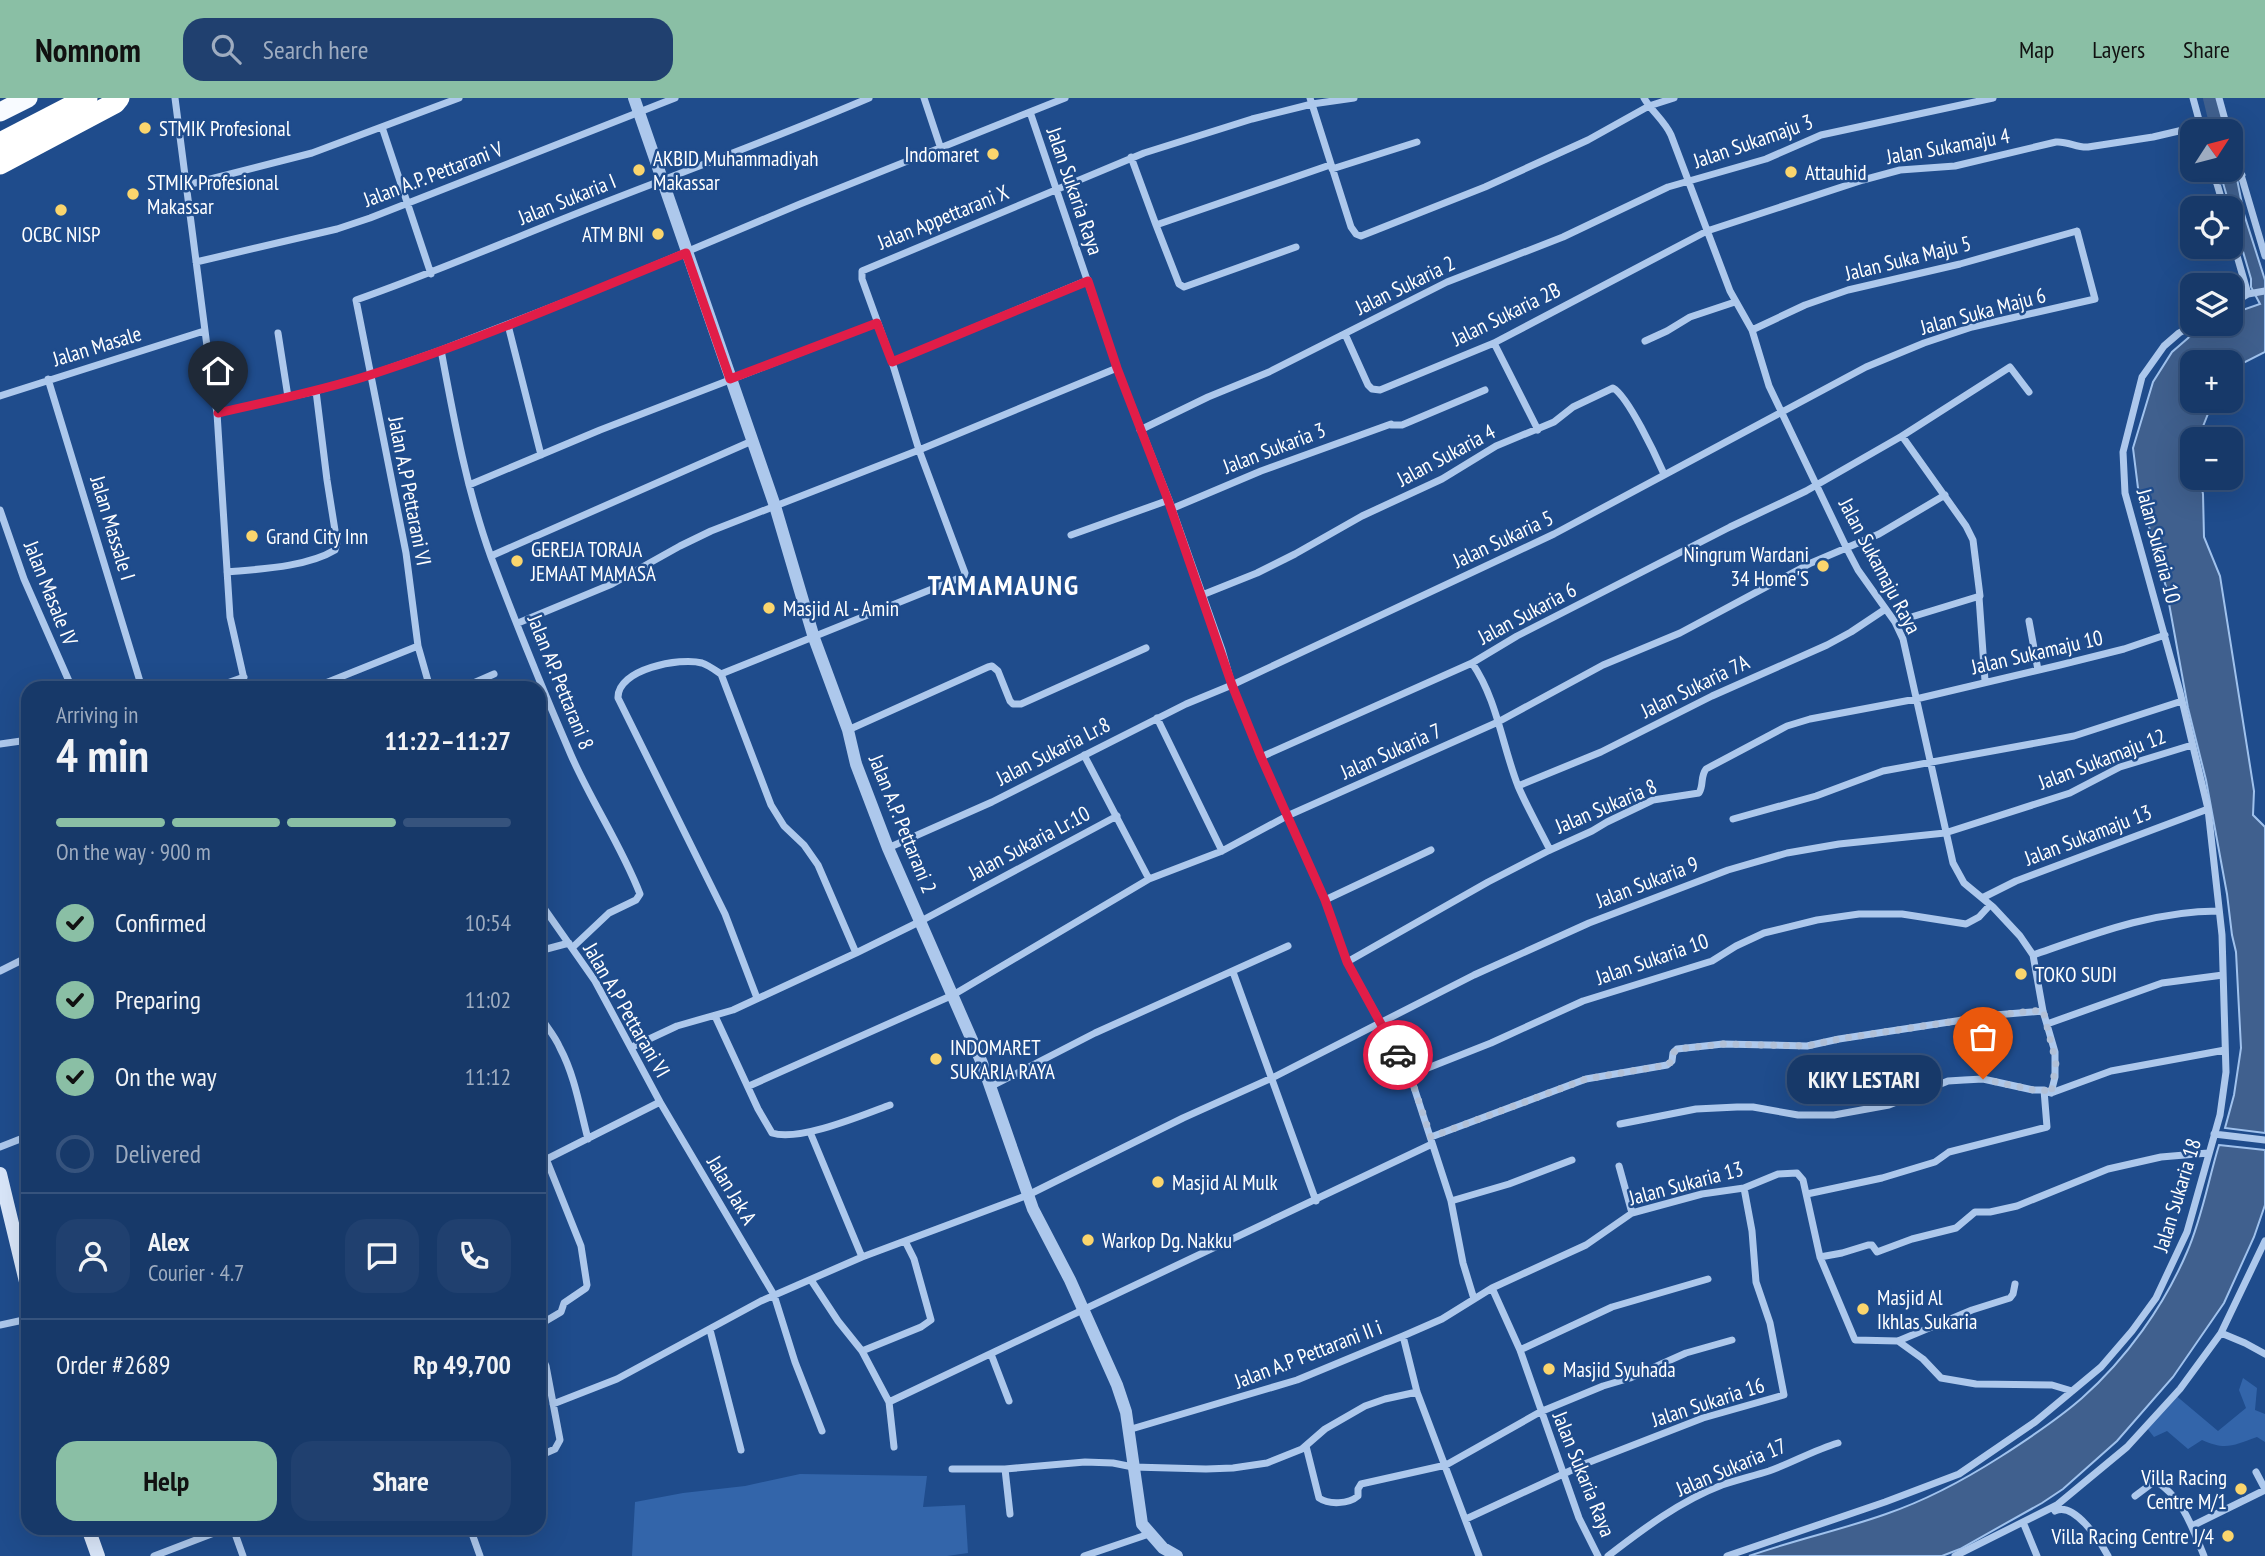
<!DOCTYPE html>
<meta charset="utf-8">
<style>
:root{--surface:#173969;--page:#20406f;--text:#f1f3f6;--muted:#9eacc0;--line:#36537d;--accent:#8abfa5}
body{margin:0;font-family:"PT Sans Narrow",sans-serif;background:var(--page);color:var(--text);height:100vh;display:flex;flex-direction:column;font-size:26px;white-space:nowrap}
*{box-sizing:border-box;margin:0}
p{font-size:23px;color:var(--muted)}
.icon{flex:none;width:38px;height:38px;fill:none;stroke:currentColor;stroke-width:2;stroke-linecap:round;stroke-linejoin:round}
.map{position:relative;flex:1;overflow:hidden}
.sheet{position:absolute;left:21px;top:583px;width:525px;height:854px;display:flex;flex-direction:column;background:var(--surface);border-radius:21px;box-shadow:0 7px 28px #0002,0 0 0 2px var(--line)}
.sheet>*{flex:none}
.needle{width:46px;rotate:54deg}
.fabs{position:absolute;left:2180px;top:21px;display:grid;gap:14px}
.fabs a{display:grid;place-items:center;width:63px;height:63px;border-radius:14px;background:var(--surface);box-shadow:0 7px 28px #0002,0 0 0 2px var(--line);font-size:35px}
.pin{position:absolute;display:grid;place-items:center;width:60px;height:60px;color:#fff;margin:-72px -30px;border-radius:50% 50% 50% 0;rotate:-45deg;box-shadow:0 0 7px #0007}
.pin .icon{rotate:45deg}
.courier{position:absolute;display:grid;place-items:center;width:70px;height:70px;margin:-35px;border:5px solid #e11d48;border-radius:50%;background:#fff;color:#222;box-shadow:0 2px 9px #0007}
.bubble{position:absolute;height:49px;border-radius:21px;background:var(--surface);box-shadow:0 7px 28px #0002,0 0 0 2px var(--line);font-size:23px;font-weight:700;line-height:49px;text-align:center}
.overview em{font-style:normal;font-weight:700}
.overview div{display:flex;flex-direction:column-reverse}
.overview{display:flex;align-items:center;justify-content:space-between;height:119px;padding:0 35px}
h1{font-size:46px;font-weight:700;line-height:52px}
.bar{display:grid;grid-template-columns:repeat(4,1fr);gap:10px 7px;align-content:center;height:84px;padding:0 35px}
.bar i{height:9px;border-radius:5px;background:var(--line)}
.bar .current{background:var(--accent)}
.bar p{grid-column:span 4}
.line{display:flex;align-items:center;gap:18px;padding:0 35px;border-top:2px solid var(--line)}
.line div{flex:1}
.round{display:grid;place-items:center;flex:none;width:74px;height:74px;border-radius:21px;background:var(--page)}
ol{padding:0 35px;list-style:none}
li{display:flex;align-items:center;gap:21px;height:77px}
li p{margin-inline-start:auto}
li .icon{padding:7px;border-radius:50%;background:var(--accent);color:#111;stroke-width:4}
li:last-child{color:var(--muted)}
li i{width:38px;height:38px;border:4px solid var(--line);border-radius:50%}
.button{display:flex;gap:14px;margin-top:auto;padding:14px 35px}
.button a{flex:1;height:80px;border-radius:21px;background:var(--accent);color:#111;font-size:28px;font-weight:700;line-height:80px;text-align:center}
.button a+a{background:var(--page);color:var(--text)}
header{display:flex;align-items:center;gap:42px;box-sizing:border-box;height:98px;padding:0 35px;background:var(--accent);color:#111}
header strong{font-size:33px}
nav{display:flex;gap:38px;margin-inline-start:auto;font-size:24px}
.search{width:490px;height:63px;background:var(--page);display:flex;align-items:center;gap:18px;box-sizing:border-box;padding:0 24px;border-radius:21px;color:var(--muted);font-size:26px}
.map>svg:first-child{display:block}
.green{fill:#3365aa}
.water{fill:#40608e;stroke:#a0c2ed;stroke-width:2}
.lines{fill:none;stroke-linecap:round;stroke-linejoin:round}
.canal{stroke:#40608e;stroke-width:14}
.minor{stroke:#adc8ec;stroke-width:7}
.tertiary{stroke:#adc8ec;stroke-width:12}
.secondary{stroke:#d9e6f9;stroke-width:14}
.trunk{stroke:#f8fbff;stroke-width:19}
.motorway{stroke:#fff;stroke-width:21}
.motorway-bridge{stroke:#fff;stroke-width:21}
.done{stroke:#b1c0d7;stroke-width:7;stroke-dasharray:0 12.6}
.route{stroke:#e11d48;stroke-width:9}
.poi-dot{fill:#fad56d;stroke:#1f4c8c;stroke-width:2.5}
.labels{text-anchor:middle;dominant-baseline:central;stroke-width:5;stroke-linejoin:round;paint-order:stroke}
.poi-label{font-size:21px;fill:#fff;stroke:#1f4c8c;text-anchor:start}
.street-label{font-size:21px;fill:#fff;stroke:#1f4c8c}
.district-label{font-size:28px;font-weight:bold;letter-spacing:2px;fill:#fff;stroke:#1f4c8c}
</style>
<header>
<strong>Nomnom</strong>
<div class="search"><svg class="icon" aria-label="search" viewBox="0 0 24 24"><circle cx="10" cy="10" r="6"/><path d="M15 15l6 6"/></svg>Search here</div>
<nav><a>Map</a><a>Layers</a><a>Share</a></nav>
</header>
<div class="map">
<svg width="2265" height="1458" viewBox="0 0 2265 1458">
<rect width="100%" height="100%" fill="#1f4c8c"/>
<path class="green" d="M2243,1280L2257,1290L2255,1312L2265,1316V1344L2257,1339C2234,1347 2226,1353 2202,1342L2188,1351L2167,1333L2154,1339L2147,1330L2174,1296L2218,1333L2246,1310L2239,1292Z
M800,1376L927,1378L923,1409L965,1407L968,1455L947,1458H632L635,1404L683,1395L745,1388Z"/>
<path class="water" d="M2237,81L2244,116L2265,182V254L2239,267L2231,276V264H2193V303H2213L2198,341H2193V380H2200L2203,396L2204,439L2220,478L2254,693L2253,717L2265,729V1035L2225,1030L2234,997L2241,950L2236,854L2232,837L2227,796L2206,682L2188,610L2166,489L2138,390L2133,350L2153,284L2172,254L2195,234L2211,226H2231V216L2260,206L2251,189V181L2223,85Z
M2219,1047L2265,1052V1107L2254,1139L2224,1205L2173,1279L2117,1343L2063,1391L2042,1405L1960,1451L1942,1458H1749C1794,1442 1841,1432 1886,1416C1927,1402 1964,1382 2000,1359C2028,1341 2057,1322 2082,1300C2126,1261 2164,1208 2187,1154C2202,1120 2208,1083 2219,1047Z"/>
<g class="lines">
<path class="canal" d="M2210,0L2218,33"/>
<path class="minor" d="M175,0L212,287L217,315L230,519L246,590
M924,0L941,51
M1310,0L1351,129L1356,136L1361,138L1485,89L1588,42L1649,8L1674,0
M1644,0C1652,14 1664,22 1671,37L1730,193L1752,232L1769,288L1847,451L1858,472L1895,524L1903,541L1953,765L1964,785L1993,809L2020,838L2033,857L2043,913L2055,954V979L2051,995
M2193,0L2202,33
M2219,0L2228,33
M1030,14L1117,270L1169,402L1222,552L1232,587L1261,659L1325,802L1347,864L1410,977L1451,1103L1463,1165L1474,1201
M382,29L431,176
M2231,43L2265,158
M1131,59L1156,127
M1332,71L1417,44
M2213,72L2224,110
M2216,84L2242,77
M187,87L312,55L459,0
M2231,137L2248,196
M1296,149L1184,189L1179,186L1156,127L1330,67
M196,164L337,131L370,120L675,0
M2231,206L2248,196L2265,193
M508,227L541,357
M278,235L288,299
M1345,236L1368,287L1372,291L1380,292L1494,245L1707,133L1863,82L1900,72L1955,68L2056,44C2068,43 2077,50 2088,49L2153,39L2200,28
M1645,243L1667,233L1690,219L1735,204
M1494,245L1538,332
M441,252C454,322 467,393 491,459C516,526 543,592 571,657C592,705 621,747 640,796L636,802L609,815L573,849
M892,264L1088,182
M48,281L142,590
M0,298L204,233
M217,315L316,293L370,277L441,252L603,189L800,106L1065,0
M1391,327H1402L1485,292
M1140,332L1208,299L1269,274L1447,184L1563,139L1668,89L1766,61L1821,37L1993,0
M1902,338L2010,269L2029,294
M469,387L600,332L877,225
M1171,411L1261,373L1391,326
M0,412L24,481L72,590
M1071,437L1169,402
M491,458L752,343
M227,474C260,471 307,469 335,452L337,445L327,382L316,293
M1202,497L1257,475L1295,456L1362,418L1442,381L1496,348L1554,324L1573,309L1613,290C1628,298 1656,358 1664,376
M1979,499L1985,583
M2029,523L2038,572
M518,525L612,486L680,448L711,433L919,352L1117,270
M1472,565C1497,601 1502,647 1518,688C1527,709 1539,730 1550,752
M721,576C715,572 708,567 702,565C680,559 617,571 618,600L725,816L757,900
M213,590L244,579
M313,590L418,548
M430,590L418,548L406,455L356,202C436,174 514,140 593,109C685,73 778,39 869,0
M462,590L494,576
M1157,620L1222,753
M848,632L988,569L992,568L998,573L1010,603L1013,606H1021L1146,550
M0,646L28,642
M1084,657L1149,781
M1261,659L1472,565L1517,538L1730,429L1806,393L1902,338L1966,428L1973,442L1980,498L1895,524
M1518,688L1601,654L1712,598L1827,547L1851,534L1884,512
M1733,721L1816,698L1883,673L2074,638L2182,603
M888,750L992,704L1186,606L1232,587L1554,436L1866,269L1924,245L1972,229L2095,201L2077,133L1960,166L1848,192L1805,207L1752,232
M1982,800L2016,783L2208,711
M1325,802L1431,752
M539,803L595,883L660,1004L774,1197L795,1264L822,1333
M539,853L569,845
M856,855L818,767L804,747L784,728L771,707L721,576L952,483L964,478L965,475L919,352L892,264L862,181V173L1144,55L1252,21L1312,6L1354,0
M2033,857C2094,836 2153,813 2218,813
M1347,864L1488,784L1550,752L1592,733L1607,724L1653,702L1699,695C1704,687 1700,679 1706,671L1787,628L1810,621L1916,601L2060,567L2124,551L2165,537
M0,873L28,859
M1233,874L1316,1103
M539,917C546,928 555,938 560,950C575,978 580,1011 588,1041
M715,918L758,1011L772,1035C799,1044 863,1017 890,1007
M2047,926L2162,885L2223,877
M632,949L677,928L733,912L856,855L921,823L1117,718
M1410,977L1491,945L1583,903L1712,863L1736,848L1764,835L1817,822L1859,816H1902L1966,826L1979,819L1990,807
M749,988L953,897L1149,781L1222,753L1287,718L1498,624L1603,567L1680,535L1811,465L1879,436L1945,397
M990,989L1095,935L1288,848
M2051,995L2111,973L2225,952
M1620,1026L1696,1011L1737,1009H1753L1798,1017H1834L1889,1007L1948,983L1964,982L1983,981L2033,992H2044L2051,995
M810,1034L862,1159
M2214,1036L2265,1042
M1431,1039L1586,981L1667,967L1672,963L1673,955L1677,951L1723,946L1807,948L1839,941L1995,917L2043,913
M0,1049L28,1038
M539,1065L660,1004
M1619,1068L1632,1115
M1807,1096L1882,1080L1935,1064L1949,1054L2047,1029L2044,992
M1451,1103L1509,1086L1572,1062
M1820,1159L1842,1155L1868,1147H1872L1877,1154L1912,1141L1956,1130L1975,1114H1990L2017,1108L2108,1071L2161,1059L2208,1055
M811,1182L838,1223L862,1253L889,1304L1432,1046
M1492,1190L1520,1252L1579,1420L1598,1458
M0,1227L28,1221
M539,1227L561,1214L564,1205L586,1190L587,1187L581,1148L547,1063
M710,1232L741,1352
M2221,1235L2245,1245L2265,1256
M1403,1238L1417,1294L1479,1458
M1898,1243L1923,1261L1941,1280L1976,1286L2052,1287L2072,1293
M1520,1252L1612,1209L1708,1181
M539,1253L546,1268L560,1342L555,1351L539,1358
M862,1253L921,1229L931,1222L914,1161L905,1143
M991,1256L1009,1303
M889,1304L894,1349
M553,1306L617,1281L761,1203L862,1159L1028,1097L1183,1020L1272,980L1474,877L1589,825L1728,772L1787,755L1839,746L1945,735L2070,695L2120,669L2192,647
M1128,1332L1297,1282L1403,1238L1442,1221L1492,1190L1586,1147L1632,1115L1702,1096L1744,1090L1778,1076L1797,1075L1803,1082L1820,1159L1855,1242L1898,1243L1972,1212L2010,1200L2013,1196L2015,1186
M1306,1348L1319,1400C1329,1407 1349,1406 1358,1398V1391L1361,1386L1446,1367L1540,1314L1603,1288L1630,1280L1686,1255L1732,1242
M952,1371H1005L1085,1364L1113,1365L1133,1369L1206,1371L1233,1370L1267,1365L1302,1351L1325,1331L1365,1308L1385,1301L1417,1294
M1005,1371L1010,1416
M2256,1374L2265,1391
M2135,1398L2155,1383C2182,1398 2193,1431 2204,1458
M2055,1413C2074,1403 2100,1443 2108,1458
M1466,1421L1587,1365L1703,1320L1784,1297L1770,1225L1756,1184L1752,1133L1744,1090
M2023,1424L2037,1458
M2192,1428L2265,1392
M233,1430L243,1458
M470,1430L480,1458
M154,1458L227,1430
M1084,1458L1149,1436
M1608,1458C1643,1431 1680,1403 1722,1387C1737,1382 1753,1378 1769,1373C1792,1365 1814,1352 1838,1345
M1727,1458L1885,1404L1959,1376L2035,1324L2101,1269L2132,1233L2156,1200L2187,1134L2220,1017L2226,974L2222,837L2208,711L2180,594L2125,395L2123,354L2142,279L2164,248L2179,235L2195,226
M1955,1458L2057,1407L2127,1349L2180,1291L2221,1235L2265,1143"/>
<path class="tertiary" d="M634,0L775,408L814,540L848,632L856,666L888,750L982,965L1033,1111L1070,1182L1117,1287L1126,1314L1142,1426L1163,1450L1177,1458"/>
<path class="secondary" d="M0,1076L28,1192
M88,1430L98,1458"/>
<path class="trunk" d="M0,14L28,0"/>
<path class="motorway" d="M0,45L87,0"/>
<path class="motorway-bridge" d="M0,66L115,5L119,0"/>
</g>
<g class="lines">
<path class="done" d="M1398,957L1410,977L1431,1039L1586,981L1667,967L1672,963L1673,955L1677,951L1724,946L1807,948L1839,941L1995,917L2043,912L2056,965L2051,996L2044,992H2033L1983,981"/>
<path class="route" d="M218,315C269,303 322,293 373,276C479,242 582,197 686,155L730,281L877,225L892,264L1088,183L1117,270L1168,402L1232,587L1261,659L1325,802L1347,864L1398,957"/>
</g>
<g class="poi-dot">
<circle cx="145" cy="30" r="7"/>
<circle cx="993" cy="56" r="7"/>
<circle cx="639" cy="72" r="7"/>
<circle cx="1791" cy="74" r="7"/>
<circle cx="133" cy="96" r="7"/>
<circle cx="61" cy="112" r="7"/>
<circle cx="658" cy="136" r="7"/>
<circle cx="252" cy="438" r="7"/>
<circle cx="517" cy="463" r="7"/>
<circle cx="1823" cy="468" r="7"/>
<circle cx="769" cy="510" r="7"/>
<circle cx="2021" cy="876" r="7"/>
<circle cx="936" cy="961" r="7"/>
<circle cx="1158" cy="1084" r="7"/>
<circle cx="1088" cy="1142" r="7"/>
<circle cx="1863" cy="1211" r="7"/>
<circle cx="1549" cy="1271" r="7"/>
<circle cx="2241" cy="1391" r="7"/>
<circle cx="2228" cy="1438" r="7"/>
</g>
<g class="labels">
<g class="poi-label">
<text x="159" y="30">STMIK Profesional</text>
<text x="979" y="56" text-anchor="end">Indomaret</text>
<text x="653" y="60">AKBID Muhammadiyah<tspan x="653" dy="24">Makassar</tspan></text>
<text x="1805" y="74">Attauhid</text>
<text x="147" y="84">STMIK Profesional<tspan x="147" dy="24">Makassar</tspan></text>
<text x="61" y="136" text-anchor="middle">OCBC NISP</text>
<text x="644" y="136" text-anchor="end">ATM BNI</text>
<text x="266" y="438">Grand City Inn</text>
<text x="531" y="451">GEREJA TORAJA<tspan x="531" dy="24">JEMAAT MAMASA</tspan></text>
<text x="1809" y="456" text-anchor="end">Ningrum Wardani<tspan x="1809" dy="24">34 Home'S</tspan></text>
<text x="783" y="510">Masjid Al - Amin</text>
<text x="2035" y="876">TOKO SUDI</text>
<text x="950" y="949">INDOMARET<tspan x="950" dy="24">SUKARIA RAYA</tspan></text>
<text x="1172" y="1084">Masjid Al Mulk</text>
<text x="1102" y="1142">Warkop Dg. Nakku</text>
<text x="1877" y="1199">Masjid Al<tspan x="1877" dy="24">Ikhlas Sukaria</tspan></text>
<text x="1563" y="1271">Masjid Syuhada</text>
<text x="2227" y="1379" text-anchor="end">Villa Racing<tspan x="2227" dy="24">Centre M/1</tspan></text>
<text x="2214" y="1438" text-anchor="end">Villa Racing Centre J/4</text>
</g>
<g class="street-label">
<text transform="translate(1753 43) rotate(-19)">Jalan Sukamaju 3</text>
<text transform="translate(1948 48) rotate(-10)">Jalan Sukamaju 4</text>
<text transform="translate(433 76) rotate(-21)">Jalan A.P. Pettarani V</text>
<text transform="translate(1075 93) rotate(71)">Jalan Sukaria Raya</text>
<text transform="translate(567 101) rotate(-22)">Jalan Sukaria I</text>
<text transform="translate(943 119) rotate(-22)">Jalan Appettarani X</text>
<text transform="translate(1908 160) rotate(-14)">Jalan Suka Maju 5</text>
<text transform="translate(1405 187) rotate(-26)">Jalan Sukaria 2</text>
<text transform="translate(1983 213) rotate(-15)">Jalan Suka Maju 6</text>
<text transform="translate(1506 216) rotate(-26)">Jalan Sukaria 2B</text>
<text transform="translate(97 248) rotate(-17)">Jalan Masale</text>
<text transform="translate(1274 350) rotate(-21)">Jalan Sukaria 3</text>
<text transform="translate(1446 357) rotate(-28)">Jalan Sukaria 4</text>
<text transform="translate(410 393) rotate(79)">Jalan A.P Pettarani VI</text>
<text transform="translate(113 430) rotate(73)">Jalan Massale I</text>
<text transform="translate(1503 441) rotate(-25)">Jalan Sukaria 5</text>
<text transform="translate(2159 448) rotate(75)">Jalan Sukaria 10</text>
<text transform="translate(1880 468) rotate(62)">Jalan Sukamaju Raya</text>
<text transform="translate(51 495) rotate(68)">Jalan Masale IV</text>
<text transform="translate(1527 515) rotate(-28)">Jalan Sukaria 6</text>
<text transform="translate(2037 554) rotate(-13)">Jalan Sukamaju 10</text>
<text transform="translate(561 584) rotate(68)">Jalan AP. Pettarani 8</text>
<text transform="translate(1695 588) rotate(-26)">Jalan Sukaria 7A</text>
<text transform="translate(1053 653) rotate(-27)">Jalan Sukaria Lr.8</text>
<text transform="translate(1391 653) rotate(-24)">Jalan Sukaria 7</text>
<text transform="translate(2102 661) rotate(-21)">Jalan Sukamaju 12</text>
<text transform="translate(1606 708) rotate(-23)">Jalan Sukaria 8</text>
<text transform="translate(903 726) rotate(68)">Jalan A.P. Pettarani 2</text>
<text transform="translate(2088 737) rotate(-21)">Jalan Sukamaju 13</text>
<text transform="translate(1029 745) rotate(-28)">Jalan Sukaria Lr.10</text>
<text transform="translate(1647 784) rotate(-21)">Jalan Sukaria 9</text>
<text transform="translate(1652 861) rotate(-19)">Jalan Sukaria 10</text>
<text transform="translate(627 912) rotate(60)">Jalan A.P Pettarani VI</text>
<text transform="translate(1686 1085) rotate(-15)">Jalan Sukaria 13</text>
<text transform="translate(732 1092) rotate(59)">Jalan Jak A</text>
<text transform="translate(2177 1097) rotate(-73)">Jalan Sukaria 18</text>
<text transform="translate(1308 1256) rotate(-21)">Jalan A.P Pettarani II i</text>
<text transform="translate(1708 1304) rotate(-18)">Jalan Sukaria 16</text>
<text transform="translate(1731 1369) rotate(-23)">Jalan Sukaria 17</text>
<text transform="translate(1584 1376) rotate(68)">Jalan Sukaria Raya</text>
</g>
<g class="district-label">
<text x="1004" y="486">TAMAMAUNG</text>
</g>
</g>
</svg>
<div class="fabs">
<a><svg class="needle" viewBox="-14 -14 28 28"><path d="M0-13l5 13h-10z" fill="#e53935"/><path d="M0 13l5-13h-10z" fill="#9eacc0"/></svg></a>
<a><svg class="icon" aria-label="locate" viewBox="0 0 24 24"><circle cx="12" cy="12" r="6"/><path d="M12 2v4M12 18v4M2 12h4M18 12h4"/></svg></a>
<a><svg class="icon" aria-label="layers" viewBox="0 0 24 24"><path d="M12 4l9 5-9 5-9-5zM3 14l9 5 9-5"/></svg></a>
<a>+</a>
<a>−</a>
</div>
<div class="pin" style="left:1983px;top:981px;background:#ea580c"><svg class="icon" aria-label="bag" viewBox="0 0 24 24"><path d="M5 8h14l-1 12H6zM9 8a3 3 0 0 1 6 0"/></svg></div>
<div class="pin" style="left:218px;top:315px;background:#1f2937"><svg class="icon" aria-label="home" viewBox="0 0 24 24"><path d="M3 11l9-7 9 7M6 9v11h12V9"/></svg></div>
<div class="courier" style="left:1398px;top:957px"><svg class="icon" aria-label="car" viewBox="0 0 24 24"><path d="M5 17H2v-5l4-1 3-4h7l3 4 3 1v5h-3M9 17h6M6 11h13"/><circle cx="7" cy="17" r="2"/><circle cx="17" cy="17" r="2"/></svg></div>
<div class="bubble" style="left:1787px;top:957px;width:154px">KIKY LESTARI</div>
<section class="sheet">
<div class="overview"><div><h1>4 min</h1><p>Arriving in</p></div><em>11:22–11:27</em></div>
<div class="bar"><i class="current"></i><i class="current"></i><i class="current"></i><i></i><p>On the way · 900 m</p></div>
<ol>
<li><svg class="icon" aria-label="check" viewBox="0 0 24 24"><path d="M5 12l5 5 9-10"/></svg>Confirmed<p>10:54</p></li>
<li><svg class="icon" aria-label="check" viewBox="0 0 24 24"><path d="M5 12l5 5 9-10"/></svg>Preparing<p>11:02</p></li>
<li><svg class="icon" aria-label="check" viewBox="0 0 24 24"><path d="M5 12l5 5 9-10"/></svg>On the way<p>11:12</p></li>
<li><i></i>Delivered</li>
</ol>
<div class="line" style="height:126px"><a class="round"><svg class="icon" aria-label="person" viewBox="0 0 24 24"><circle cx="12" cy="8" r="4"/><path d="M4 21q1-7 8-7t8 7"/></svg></a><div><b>Alex</b><p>Courier · 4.7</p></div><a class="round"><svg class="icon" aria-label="chat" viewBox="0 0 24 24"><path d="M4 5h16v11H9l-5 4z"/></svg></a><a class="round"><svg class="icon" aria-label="phone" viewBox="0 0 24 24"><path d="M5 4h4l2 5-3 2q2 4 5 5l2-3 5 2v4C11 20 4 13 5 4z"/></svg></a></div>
<div class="line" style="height:91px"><div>Order #2689</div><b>Rp 49,700</b></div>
<div class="button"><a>Help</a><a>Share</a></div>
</section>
</div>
